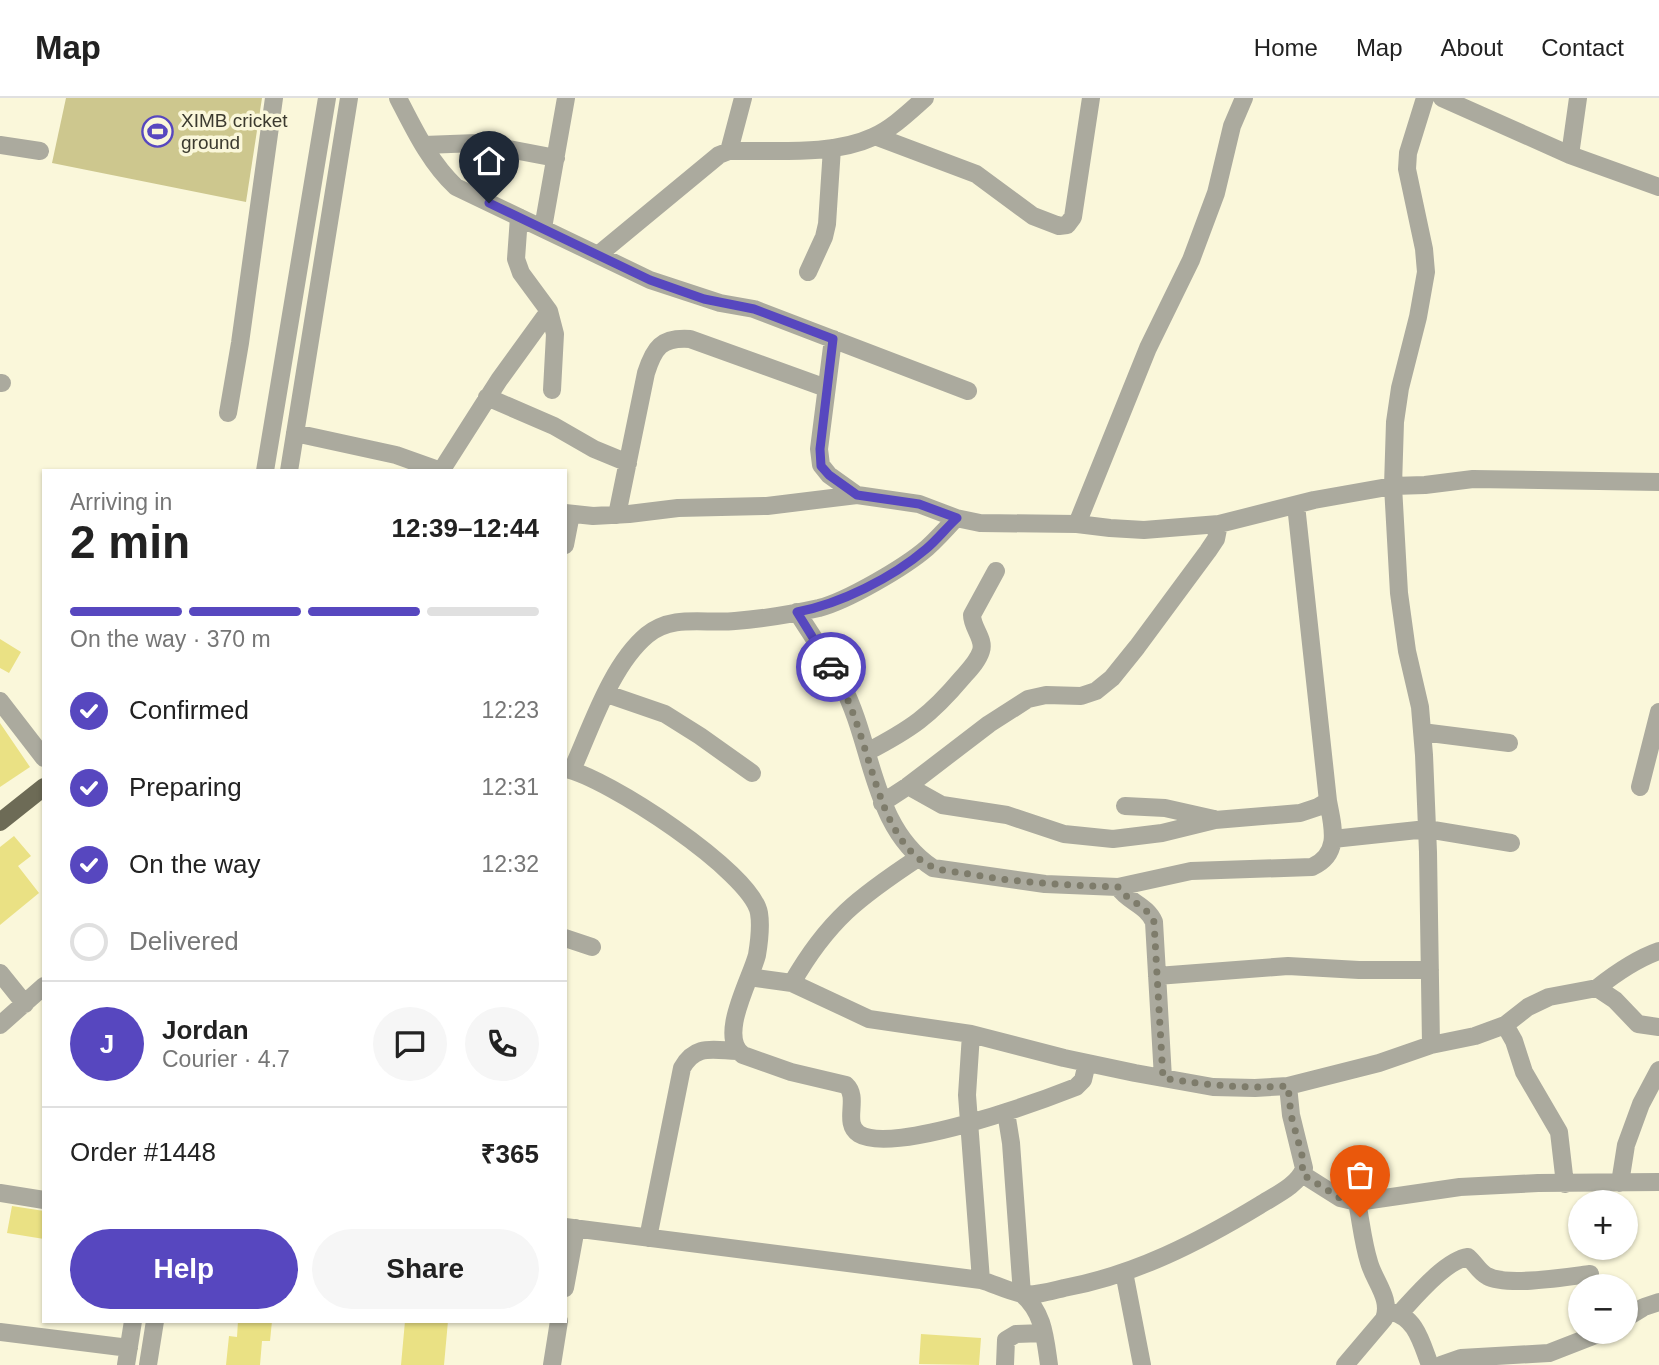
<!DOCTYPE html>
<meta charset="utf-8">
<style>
:root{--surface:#fff;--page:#f6f6f6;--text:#222;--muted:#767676;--line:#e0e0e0;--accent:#5747bf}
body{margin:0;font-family:Arial,sans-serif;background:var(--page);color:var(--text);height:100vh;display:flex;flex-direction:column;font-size:26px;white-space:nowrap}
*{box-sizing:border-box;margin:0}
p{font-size:23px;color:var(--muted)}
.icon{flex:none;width:38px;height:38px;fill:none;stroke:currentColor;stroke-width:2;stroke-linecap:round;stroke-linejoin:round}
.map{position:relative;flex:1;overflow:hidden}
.side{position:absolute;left:42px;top:371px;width:525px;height:854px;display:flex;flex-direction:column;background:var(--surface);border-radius:0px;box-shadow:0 2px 5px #0004}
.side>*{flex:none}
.controls{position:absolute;left:1568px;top:1092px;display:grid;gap:14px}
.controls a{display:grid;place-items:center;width:70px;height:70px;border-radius:50%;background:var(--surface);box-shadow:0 2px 5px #0004;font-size:35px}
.pin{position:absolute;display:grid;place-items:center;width:60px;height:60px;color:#fff;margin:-72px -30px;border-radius:50% 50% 50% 0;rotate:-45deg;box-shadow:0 0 7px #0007}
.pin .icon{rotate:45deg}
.courier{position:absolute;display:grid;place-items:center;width:70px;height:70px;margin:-35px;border:5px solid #5747bf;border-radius:50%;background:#fff;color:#222;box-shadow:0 2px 9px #0007}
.overview em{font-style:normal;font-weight:700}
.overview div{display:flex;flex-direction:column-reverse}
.overview{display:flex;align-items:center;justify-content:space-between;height:119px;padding:0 28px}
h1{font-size:46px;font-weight:700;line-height:52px}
.bar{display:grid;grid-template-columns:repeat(4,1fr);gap:10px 7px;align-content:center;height:84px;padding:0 28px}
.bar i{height:9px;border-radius:5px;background:var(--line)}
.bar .active{background:var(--accent)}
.bar p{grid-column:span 4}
.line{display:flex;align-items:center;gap:18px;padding:0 28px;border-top:2px solid var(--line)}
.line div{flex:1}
.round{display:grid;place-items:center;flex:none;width:74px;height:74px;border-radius:37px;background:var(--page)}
ol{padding:0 28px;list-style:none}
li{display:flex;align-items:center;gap:21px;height:77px}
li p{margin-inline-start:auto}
li .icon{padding:7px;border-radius:50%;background:var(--accent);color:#fff;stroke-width:4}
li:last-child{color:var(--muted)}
li i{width:38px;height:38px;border:4px solid var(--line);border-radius:50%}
.cta{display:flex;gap:14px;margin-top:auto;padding:14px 28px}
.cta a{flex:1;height:80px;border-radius:42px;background:var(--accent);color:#fff;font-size:28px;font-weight:700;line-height:80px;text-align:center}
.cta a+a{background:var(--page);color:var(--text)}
header{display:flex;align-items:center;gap:42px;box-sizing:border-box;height:98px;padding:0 35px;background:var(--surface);border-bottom:2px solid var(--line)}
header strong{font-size:33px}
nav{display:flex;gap:38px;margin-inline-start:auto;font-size:24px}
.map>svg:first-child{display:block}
.green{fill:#cdc78e}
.building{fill:#eae184}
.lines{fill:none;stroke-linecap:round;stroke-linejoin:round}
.minor{stroke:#abaa9e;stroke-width:18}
.major{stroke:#6d6b56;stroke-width:18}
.done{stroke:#7e7c6b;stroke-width:7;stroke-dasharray:0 12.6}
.route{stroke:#5747bf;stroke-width:9}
.labels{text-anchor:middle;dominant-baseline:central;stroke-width:7;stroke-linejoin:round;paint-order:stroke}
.poi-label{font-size:19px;fill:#3b3a2f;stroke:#faf7da;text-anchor:start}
</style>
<header>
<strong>Map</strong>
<nav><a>Home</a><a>Map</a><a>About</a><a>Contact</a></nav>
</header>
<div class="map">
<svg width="1659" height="1267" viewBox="0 0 1659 1267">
<rect width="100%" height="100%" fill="#faf7da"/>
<path class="green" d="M66,0H262L246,104L52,65Z"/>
<path class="building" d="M0,541L21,554L9,575L0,570Z
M0,625L30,669L0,689Z
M14,738L31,758L18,768L39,795L0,827V749Z
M12,1108L44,1113V1141L7,1135Z
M238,1223H272L270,1243H262L260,1267H226L229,1238L237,1239Z
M405,1223H448L444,1267H401Z
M921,1236L981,1240L979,1267L919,1266Z"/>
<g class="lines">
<path class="minor" d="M398,0C414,31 430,65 456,89L650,182L720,205L754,211L968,293
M1425,0L1408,55L1407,71L1424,151L1426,174L1418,219L1400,290L1395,324L1393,388L1399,495L1407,553L1420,609L1424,657L1428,754L1431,947
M1442,0L1570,57L1659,89
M875,38L976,76L1033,118L1059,128L1067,127L1073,119L1091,0
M0,47L40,53
M424,47L477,45L556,60
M729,53L743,0
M1570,57L1578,0
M519,119L516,161L521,175L549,213L555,236L552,292
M543,130L566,0
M598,157L719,57L729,53C774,52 832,58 873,39C893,30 909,14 925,0
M808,174L824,139L827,126L832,50
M833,241L819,351L821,367L829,377L857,397L919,406L956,420L980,425L1077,426L1110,430L1144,432L1219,426L1314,402L1393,388L1425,387L1473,381L1659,384
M0,285H2
M487,299L554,328L594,351L628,365
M228,315L240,245L274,0
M295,335L396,357L441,373
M265,373L327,0
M289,373L349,0
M441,373L499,282L549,213
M565,415L593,418L629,416L678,410L767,408L857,397
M617,417L646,275C654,250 661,239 690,241L826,290
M1077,426L1148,250L1191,162L1216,95L1232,28L1244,0
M565,447L571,416
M797,514C812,538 829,562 842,587C874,648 871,729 933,770L1045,786L1118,789L1191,773L1312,769C1341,756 1333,729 1328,703L1296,407
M607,596L665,616L700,638L752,675
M0,603L44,660
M1422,634L1509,645
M867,654C911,631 930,618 962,580C969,572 978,563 981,553C985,541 972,530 972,517L996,473
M565,671C605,678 752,774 759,815C761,827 759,845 757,857C751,881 717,939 743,957L791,974L846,987C860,1000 842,1025 859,1036C893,1057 1038,1004 1076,989L1083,982L1087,965
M572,672C591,630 611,567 647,537C673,516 704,526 735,523C762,521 792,516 819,510C847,503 905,469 927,450C937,441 947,430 956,420
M908,688L942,707L1007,717L1064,736L1113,741L1162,735L1215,722L1300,715L1318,709L1328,703
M1640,689L1659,614
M882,705L908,688L989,626L1028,601L1046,597L1081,598L1096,593L1112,580L1137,549L1208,453L1216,441L1219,426
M1125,708L1165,710L1214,721
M1333,741L1427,731L1511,745
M1118,789C1128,804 1147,807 1154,824L1163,980
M565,840L592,849
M0,875L25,906
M1157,878L1288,868L1359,872H1430
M749,879L792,885L869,921L971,936L1064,960L1135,975L1213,989L1255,990L1288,988L1379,965L1431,947L1475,938L1505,927L1528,909L1549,899L1597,890L1615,902L1638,926L1659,929
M792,885C828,822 859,799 918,760
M1597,890C1616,875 1636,861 1659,853
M0,927L44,888
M1505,927L1514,943L1524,974L1559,1034L1565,1086
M971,936L967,997L981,1182
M1006,1014L1011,1045L1022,1196C1044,1215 1045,1240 1049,1267
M1302,1076L1340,1100L1357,1104L1460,1089L1538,1085L1659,1084
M1620,1085L1626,1047L1641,1006L1659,972
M0,1095L44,1102
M565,1129L981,1182C994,1186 1008,1193 1022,1196C1035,1198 1051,1193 1064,1190C1135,1177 1199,1144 1260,1107C1274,1098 1299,1087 1304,1070L1291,1017L1288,988
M648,1140L682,970C695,946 712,952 737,953
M1124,1174L1142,1267
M565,1190L576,1130
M1391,1214C1416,1218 1422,1247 1430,1267
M1400,1215C1415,1199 1446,1162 1468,1159C1475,1165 1479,1174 1487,1178C1507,1189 1567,1179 1590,1176
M1626,1220L1644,1209L1659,1204
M0,1234L129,1250
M126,1267L133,1223
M148,1267L155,1223
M552,1267L559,1223
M1005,1267L1006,1242L1016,1236L1044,1235
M1345,1267L1384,1221C1392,1201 1374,1183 1369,1164C1363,1145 1361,1124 1357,1104
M1441,1267L1461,1260L1549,1255L1603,1234"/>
<path class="major" d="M0,724L44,689"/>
</g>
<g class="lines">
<path class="done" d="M831,569C857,611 865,658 882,703C891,728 908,759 933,769C942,773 954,774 964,775C1015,785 1067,787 1118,789C1128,804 1147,807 1154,824L1163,980C1206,987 1244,991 1288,988L1291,1017L1303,1061L1302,1076L1340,1100L1357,1104L1360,1119"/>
<path class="route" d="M489,105L650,182L704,201L754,211L833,241L820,351L821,368L829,377L857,397L919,406L957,420C946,430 937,442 926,451C892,480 840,506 797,514L831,569"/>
</g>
<defs>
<symbol id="stadium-ring" viewBox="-11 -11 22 22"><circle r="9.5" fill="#faf7da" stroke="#5747bf" stroke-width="1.5"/><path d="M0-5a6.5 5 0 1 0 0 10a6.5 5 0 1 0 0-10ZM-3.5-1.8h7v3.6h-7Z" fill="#5747bf"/></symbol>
</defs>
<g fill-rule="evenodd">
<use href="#stadium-ring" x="140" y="16" width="35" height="35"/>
</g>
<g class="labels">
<g class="poi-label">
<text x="181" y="22">XIMB cricket<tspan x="181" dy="22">ground</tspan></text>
</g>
</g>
</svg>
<div class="controls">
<a>+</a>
<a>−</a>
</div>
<div class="pin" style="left:1360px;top:1119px;background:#ea580c"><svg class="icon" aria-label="bag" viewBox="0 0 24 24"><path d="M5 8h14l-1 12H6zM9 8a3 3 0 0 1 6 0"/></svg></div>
<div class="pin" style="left:489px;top:105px;background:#1f2937"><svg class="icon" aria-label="home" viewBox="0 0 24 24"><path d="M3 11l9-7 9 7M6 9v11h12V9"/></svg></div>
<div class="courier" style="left:831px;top:569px"><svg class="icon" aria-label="car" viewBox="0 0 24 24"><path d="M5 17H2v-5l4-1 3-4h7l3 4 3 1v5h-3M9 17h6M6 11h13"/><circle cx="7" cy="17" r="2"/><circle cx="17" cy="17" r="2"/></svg></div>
<section class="side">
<div class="overview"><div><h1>2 min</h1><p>Arriving in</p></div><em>12:39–12:44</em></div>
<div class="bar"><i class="active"></i><i class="active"></i><i class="active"></i><i></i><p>On the way · 370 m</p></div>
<ol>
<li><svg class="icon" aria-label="check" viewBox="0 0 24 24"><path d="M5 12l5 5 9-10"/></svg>Confirmed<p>12:23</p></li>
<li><svg class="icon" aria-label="check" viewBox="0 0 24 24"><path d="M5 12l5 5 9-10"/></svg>Preparing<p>12:31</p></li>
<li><svg class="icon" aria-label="check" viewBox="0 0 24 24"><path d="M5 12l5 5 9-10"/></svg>On the way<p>12:32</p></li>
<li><i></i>Delivered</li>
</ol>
<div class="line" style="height:126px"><b class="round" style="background:var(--accent);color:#fff">J</b><div><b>Jordan</b><p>Courier · 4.7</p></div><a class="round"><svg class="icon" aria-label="chat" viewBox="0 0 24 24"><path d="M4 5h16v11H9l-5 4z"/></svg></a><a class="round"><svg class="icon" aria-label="phone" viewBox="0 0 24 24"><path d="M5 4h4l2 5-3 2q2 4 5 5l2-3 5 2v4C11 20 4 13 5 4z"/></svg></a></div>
<div class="line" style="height:91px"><div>Order #1448</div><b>₹365</b></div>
<div class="cta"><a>Help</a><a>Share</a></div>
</section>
</div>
